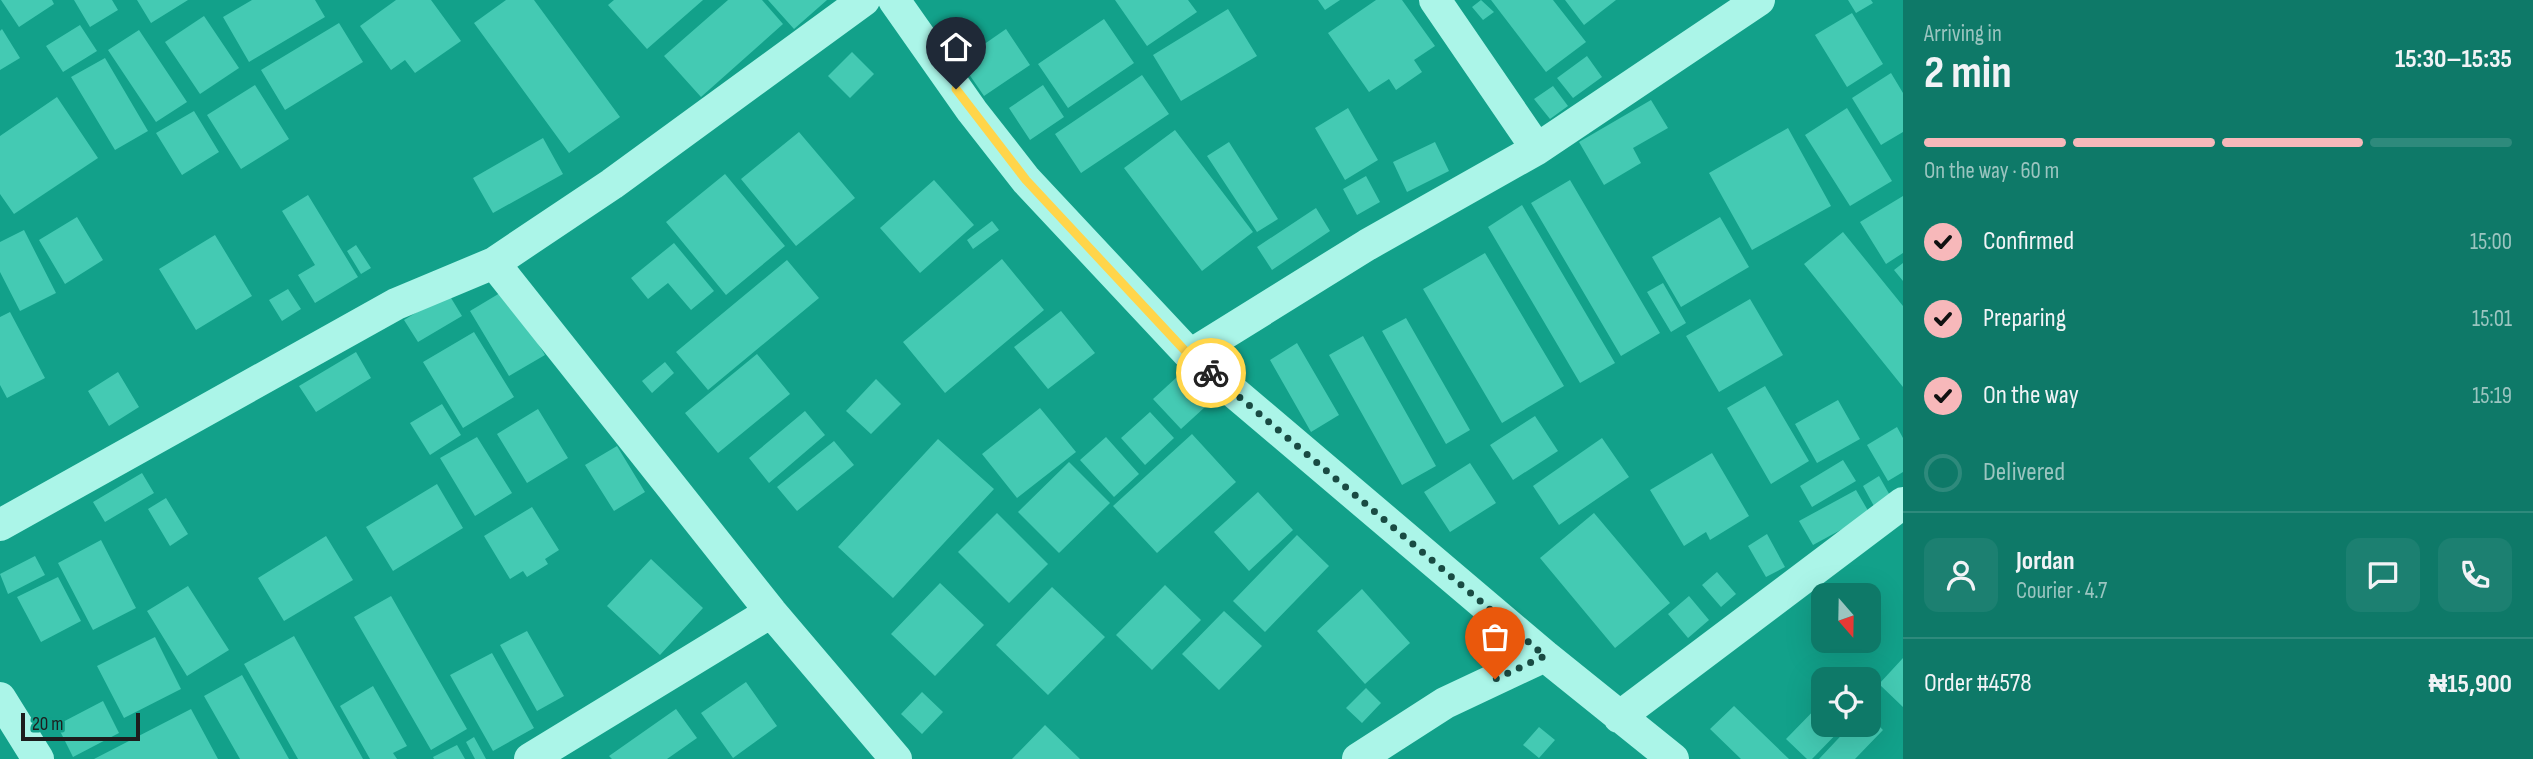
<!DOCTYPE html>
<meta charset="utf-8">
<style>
:root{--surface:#0e7968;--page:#1c8071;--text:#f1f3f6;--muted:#9bc5c0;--line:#2e8a7c;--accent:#f7b8ba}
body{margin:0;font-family:"Sofia Sans Condensed",sans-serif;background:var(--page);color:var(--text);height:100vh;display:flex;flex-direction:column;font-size:26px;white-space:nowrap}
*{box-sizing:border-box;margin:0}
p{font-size:23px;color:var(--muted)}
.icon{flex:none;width:38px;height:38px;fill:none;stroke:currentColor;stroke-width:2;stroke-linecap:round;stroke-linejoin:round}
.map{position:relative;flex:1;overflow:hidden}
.sheet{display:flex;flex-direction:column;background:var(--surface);width:630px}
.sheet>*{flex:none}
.needle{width:46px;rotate:160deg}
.buttons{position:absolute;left:1811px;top:583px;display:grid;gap:14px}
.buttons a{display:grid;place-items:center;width:70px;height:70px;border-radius:14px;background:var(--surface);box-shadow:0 7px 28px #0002;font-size:35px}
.scale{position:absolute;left:21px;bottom:18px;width:119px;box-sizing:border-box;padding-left:7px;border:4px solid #1d1d1d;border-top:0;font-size:19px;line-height:24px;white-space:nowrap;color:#1d1d1d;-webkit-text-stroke:5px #12a18a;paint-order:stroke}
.pin{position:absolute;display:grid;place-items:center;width:60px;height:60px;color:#fff;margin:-72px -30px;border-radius:50% 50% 50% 0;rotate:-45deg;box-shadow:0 0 7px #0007}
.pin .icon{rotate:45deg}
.courier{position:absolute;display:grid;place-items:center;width:70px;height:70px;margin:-35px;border:5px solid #ffd54a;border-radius:50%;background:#fff;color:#222;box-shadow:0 2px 9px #0007}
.headline em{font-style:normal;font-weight:700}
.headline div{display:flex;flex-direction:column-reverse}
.headline{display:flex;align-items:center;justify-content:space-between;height:119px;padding:0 21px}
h1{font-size:46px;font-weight:700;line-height:52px}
.bar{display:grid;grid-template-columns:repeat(4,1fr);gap:10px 7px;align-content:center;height:84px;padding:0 21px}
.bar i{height:9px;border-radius:5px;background:var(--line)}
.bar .selected{background:var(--accent)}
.bar p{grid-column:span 4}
.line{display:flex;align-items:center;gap:18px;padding:0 21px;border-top:2px solid var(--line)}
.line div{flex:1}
.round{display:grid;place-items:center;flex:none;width:74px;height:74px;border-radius:14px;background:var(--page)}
ol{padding:0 21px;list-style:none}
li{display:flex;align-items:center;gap:21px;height:77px}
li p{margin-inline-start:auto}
li .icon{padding:7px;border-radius:50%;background:var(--accent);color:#111;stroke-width:4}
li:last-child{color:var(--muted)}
li i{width:38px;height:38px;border:4px solid var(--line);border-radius:50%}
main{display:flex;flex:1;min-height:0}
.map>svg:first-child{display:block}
.building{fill:#44cab3}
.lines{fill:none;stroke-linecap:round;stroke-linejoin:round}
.minor{stroke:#abf5e8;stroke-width:32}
.done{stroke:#194b43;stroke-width:7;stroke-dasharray:0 12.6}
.route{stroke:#ffd54a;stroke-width:9}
</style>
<main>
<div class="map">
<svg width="1903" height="759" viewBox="0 0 1903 759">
<rect width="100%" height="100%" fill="#12a18a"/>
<path class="building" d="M1,0H52L54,4L19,27Z
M74,0H112L118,10L90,27Z
M137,0H188L151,23Z
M252,0H315L325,17L249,62L223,17Z
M396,0H431L461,41L415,73L405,60L391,70L360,26Z
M506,0H534L620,117L569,153L474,23Z
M614,0H703L647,49L608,5Z
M728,0H762L783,24L701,97L664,56Z
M768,0H827L794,29Z
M1115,0H1188L1197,12L1147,46Z
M1318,0H1340L1325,10Z
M1376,0H1402L1435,46L1414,60L1422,72L1396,90L1389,79L1369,92L1328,33Z
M1481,0L1494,12L1483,20L1472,7Z
M1491,0H1553L1586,42L1546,72Z
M1565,0H1616L1584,25Z
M1848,0H1871L1873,3L1856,13Z
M1228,9L1257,56L1181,101L1153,55Z
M1852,13L1883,64L1847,87L1815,35Z
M204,16L239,68L200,94L165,42Z
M1104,19L1134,63L1068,108L1038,64Z
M339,23L363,62L285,110L261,70Z
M80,25L97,51L63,72L46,46Z
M2,29L20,58L0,70V31Z
M1006,29L1030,65L984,96L960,61Z
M139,30L187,102L156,122L108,50Z
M852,52L874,74L850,98L828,76Z
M1587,56L1602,77L1573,98L1557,78Z
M105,58L148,131L115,150L71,77Z
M1891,73L1903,93V132L1881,145L1852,98Z
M1142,75L1169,114L1081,173L1055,134Z
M255,85L289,139L241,169L207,115Z
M1043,85L1064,117L1030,140L1009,108Z
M1553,86L1568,106L1550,119L1534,99Z
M57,97L98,158L14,214L0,194V136Z
M1651,100L1668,128L1633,148L1641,163L1604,185L1579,142Z
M1348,108L1378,160L1345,180L1315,128Z
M1847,108L1892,181L1850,206L1805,135Z
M194,111L219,152L182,175L156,133Z
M1788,128L1831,206L1752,250L1709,173Z
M1175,130L1253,232L1202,271L1124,168Z
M799,132L855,198L796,246L741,179Z
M543,138L563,174L493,213L473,178Z
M1229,142L1278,219L1257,232L1207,156Z
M1435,142L1449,171L1407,192L1393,162Z
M725,174L785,246L726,295L666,222Z
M1366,176L1380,202L1357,215L1343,189Z
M934,180L974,225L920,273L880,228Z
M1570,180L1660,333L1621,356L1531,203Z
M308,195L358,277L315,303L298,275L315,265L282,211Z
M1903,196V253L1886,264L1860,222Z
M1522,205L1615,363L1580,383L1488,227Z
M1316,208L1330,231L1272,270L1257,247Z
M77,217L103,260L65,284L39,240Z
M1720,217L1749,267L1681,307L1652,257Z
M992,221L999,230L973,249L967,240Z
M24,230L56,293L20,311L0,272V242Z
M1843,232L1903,306V387L1804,264Z
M215,235L252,296L196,330L159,269Z
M674,243L714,291L691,310L668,283L648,299L631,278Z
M356,245L371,268L361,274L347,251Z
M1485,253L1564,386L1502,423L1423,289Z
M1002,259L1044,310L945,393L903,342Z
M787,260L819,298L708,390L676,352Z
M1903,263V281L1894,270Z
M1663,283L1686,323L1671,332L1647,292Z
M288,289L301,309L282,321L269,300Z
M505,290L545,355L509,376L470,311Z
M448,293L462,316L418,342L404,320Z
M1750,299L1783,355L1719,392L1686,336Z
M1061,311L1095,353L1048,389L1014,347Z
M10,312L45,378L7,398L0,385V317Z
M1406,318L1470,430L1446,444L1382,331Z
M474,332L514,397L463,428L423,362Z
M1363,336L1436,466L1402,485L1329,355Z
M1297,343L1339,415L1311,432L1270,360Z
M356,352L371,378L316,412L299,386Z
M757,354L790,394L718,453L685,413Z
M665,362L674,373L652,393L642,381Z
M118,372L139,407L109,426L88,391Z
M1177,377L1205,407L1181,429L1153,399Z
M876,379L901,404L871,434L846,411Z
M1765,386L1809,461L1771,484L1727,408Z
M1838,400L1860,439L1817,463L1795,424Z
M442,404L461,435L430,455L410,423Z
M1040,408L1076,452L1017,498L982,454Z
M538,409L568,458L527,483L497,434Z
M805,411L825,435L769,483L749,458Z
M1150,412L1174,438L1145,465L1121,438Z
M1535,416L1558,451L1513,480L1490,445Z
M1897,427L1903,438V472L1888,481L1867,445Z
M1192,434L1236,482L1157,553L1113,506Z
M477,437L512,493L475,516L440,458Z
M1106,437L1139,474L1114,497L1080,460Z
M1602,438L1629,477L1559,525L1533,486Z
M938,439L994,489L893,598L838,547Z
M834,441L854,465L797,511L777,487Z
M617,446L645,492L614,511L585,465Z
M1712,453L1749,516L1710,540L1706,532L1684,546L1650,490Z
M1843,460L1856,481L1812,507L1800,486Z
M1069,462L1110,503L1059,553L1018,512Z
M1470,463L1496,503L1450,532L1424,492Z
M142,473L154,493L105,522L93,502Z
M1879,476L1892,499L1875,508L1863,486Z
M437,484L463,528L393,571L366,527Z
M1856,490L1870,514L1813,545L1799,521Z
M1258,492L1293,530L1249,571L1214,532Z
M166,498L188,534L170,546L148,509Z
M532,507L559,550L545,559L548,564L527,577L523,571L510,579L484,536Z
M997,513L1048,564L1009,603L958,552Z
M1594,513L1670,603L1615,648L1540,558Z
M1767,534L1785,567L1766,577L1748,546Z
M1297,535L1329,566L1265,632L1233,601Z
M326,536L353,580L284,621L258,578Z
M101,540L136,608L93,630L58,563Z
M35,556L45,575L8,594L0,574Z
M651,559L703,608L660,655L607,606Z
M1717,572L1736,594L1721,607L1702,585Z
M58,577L81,621L41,642L17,597Z
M940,583L984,625L935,676L891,634Z
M1165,585L1201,620L1152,670L1116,635Z
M188,586L229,650L187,676L147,611Z
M1052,587L1105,637L1048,695L996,645Z
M1362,589L1410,643L1365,684L1317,631Z
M391,596L467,729L431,750L354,617Z
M1689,596L1709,620L1688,638L1668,614Z
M1224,611L1262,646L1219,690L1182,654Z
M527,631L564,696L537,711L500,645Z
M294,636L363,759H298L244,664Z
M155,637L181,689L124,718L97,666Z
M492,653L534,728L493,751L450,675Z
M1903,658V707L1879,684Z
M242,675L289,759H240L204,696Z
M746,682L777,726L733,758L701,713Z
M373,686L407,746L393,753L397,759H370L340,706Z
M1366,688L1381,703L1362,723L1346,708Z
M922,692L943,712L922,734L901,714Z
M1824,700V724H1846L1812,759H1807L1786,739Z
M103,701L119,733L73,757L57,725Z
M1734,706L1789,759H1741L1710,729Z
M191,709L218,759H94Z
M676,709L697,738L667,759H612L609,756Z
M1869,716L1883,730L1855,759H1819L1852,724H1869Z
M1045,725L1080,759H1012Z
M1539,727L1555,740L1539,758L1523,745Z
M474,737L486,759H475L466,742Z
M457,745L465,759H434L433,757Z"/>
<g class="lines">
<path class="minor" d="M894,0L972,111L1026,180L1190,355L1545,656L1673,759
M1435,0L1537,149
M494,263L771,612L896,759
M1190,355L1367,245L1537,149L1759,0
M0,525L396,304L494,263L612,184L864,0
M0,698L38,759
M1619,717L1903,503
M530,759L771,612
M1358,759L1445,703L1545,656"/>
</g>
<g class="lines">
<path class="done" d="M1211,373L1545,656L1495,679"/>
<path class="route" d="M956,89L1026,180L1189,355L1211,373"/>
</g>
</svg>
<div class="buttons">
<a><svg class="needle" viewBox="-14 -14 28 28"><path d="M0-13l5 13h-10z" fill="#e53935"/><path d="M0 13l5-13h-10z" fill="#9bc5c0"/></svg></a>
<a><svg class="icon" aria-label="locate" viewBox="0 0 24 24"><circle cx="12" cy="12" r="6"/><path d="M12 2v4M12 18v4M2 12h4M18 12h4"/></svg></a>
</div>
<div class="scale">20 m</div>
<div class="pin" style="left:1495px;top:679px;background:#ea580c"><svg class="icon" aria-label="bag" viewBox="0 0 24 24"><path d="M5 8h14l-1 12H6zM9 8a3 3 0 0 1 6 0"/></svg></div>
<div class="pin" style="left:956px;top:89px;background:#1f2937"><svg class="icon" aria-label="home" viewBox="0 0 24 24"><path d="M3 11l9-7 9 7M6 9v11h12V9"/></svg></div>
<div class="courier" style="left:1211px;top:373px"><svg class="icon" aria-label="bike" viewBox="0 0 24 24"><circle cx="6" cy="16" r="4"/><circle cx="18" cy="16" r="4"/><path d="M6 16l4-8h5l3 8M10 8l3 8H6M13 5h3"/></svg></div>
</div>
<section class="sheet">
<div class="headline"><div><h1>2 min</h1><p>Arriving in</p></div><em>15:30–15:35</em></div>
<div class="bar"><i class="selected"></i><i class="selected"></i><i class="selected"></i><i></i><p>On the way · 60 m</p></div>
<ol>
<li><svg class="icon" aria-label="check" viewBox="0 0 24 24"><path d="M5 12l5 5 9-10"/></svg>Confirmed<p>15:00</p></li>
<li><svg class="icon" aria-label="check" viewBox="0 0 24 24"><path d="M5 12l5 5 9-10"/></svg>Preparing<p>15:01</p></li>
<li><svg class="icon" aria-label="check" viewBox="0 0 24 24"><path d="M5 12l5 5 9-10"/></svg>On the way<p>15:19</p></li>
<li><i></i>Delivered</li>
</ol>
<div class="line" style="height:126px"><a class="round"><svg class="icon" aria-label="person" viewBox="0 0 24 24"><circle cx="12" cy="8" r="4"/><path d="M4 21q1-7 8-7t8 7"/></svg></a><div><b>Jordan</b><p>Courier · 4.7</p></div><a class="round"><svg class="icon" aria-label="chat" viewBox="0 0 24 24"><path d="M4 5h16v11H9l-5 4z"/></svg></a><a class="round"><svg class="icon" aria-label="phone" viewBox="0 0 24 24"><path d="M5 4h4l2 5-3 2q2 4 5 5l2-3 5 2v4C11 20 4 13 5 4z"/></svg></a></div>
<div class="line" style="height:91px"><div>Order #4578</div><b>₦15,900</b></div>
</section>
</main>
